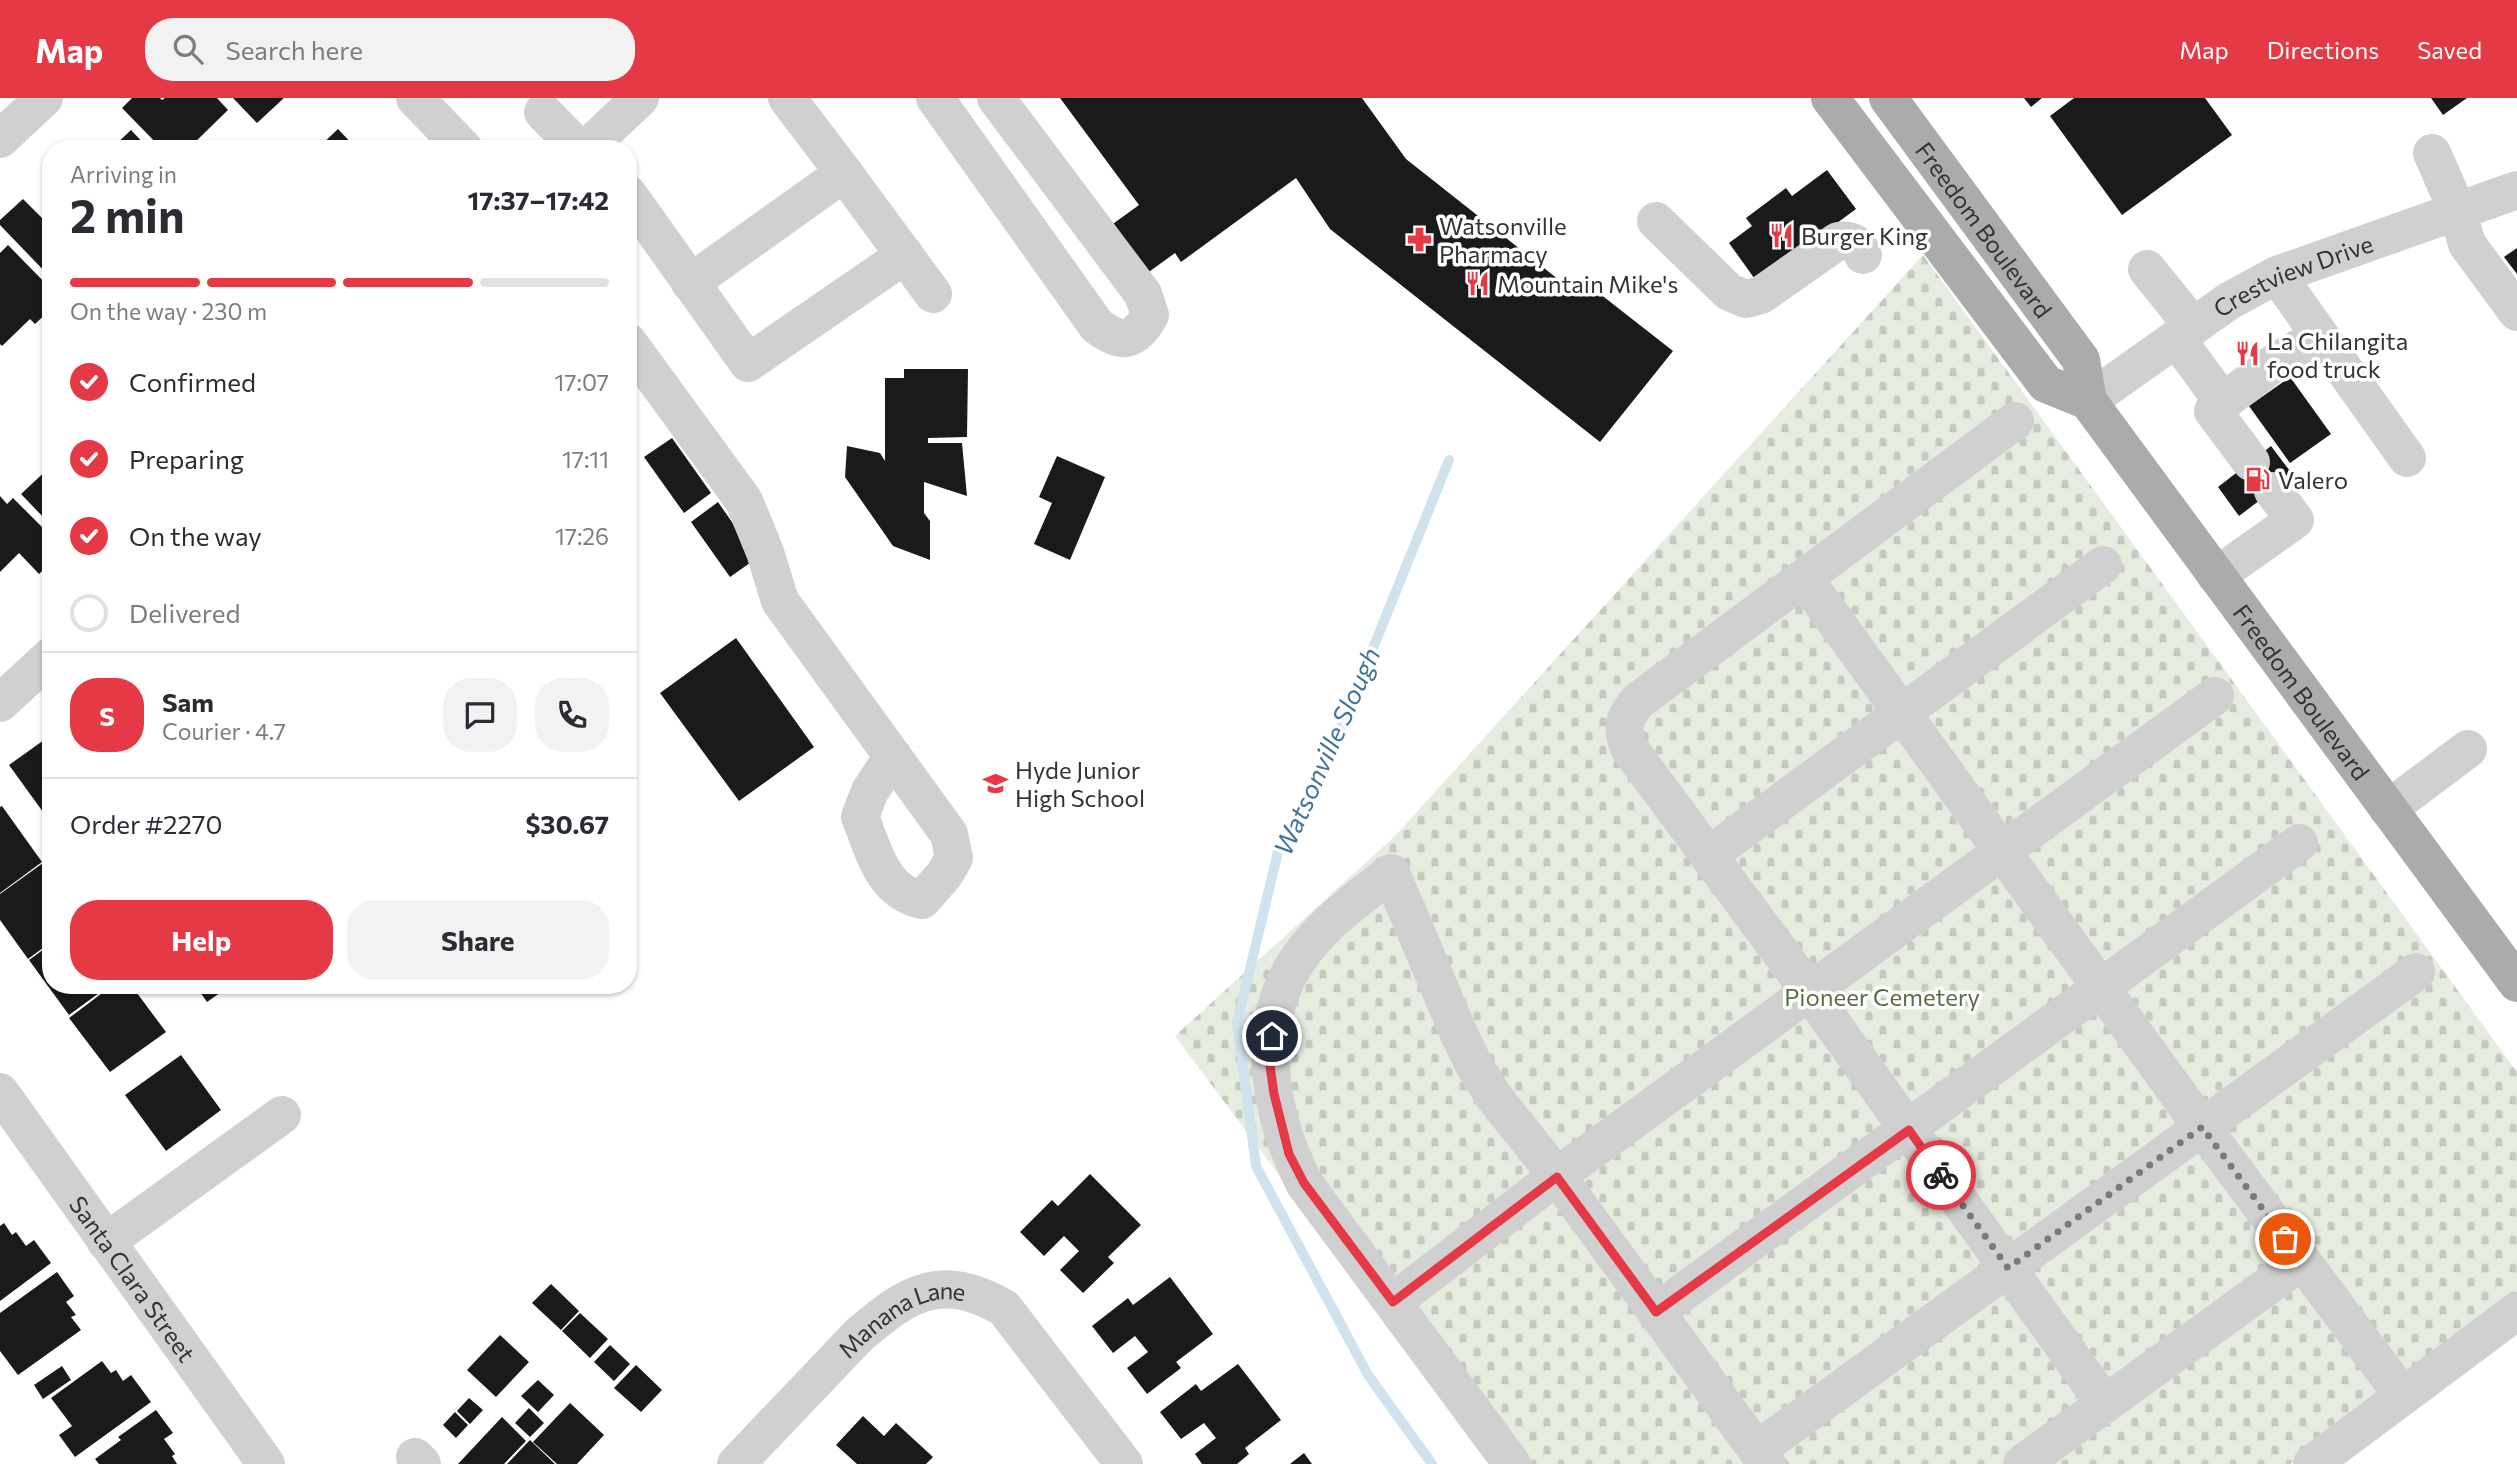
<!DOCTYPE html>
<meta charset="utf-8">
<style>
:root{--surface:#fff;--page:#f2f2f3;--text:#2b2b33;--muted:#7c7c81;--line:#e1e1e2;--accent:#e63946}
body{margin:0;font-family:Commissioner,sans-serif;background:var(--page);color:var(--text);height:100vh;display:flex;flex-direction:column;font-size:26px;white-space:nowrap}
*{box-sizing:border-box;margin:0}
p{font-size:23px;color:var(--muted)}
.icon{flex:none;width:38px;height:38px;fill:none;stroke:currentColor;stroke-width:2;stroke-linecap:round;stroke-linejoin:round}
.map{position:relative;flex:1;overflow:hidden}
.details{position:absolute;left:42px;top:42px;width:595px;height:854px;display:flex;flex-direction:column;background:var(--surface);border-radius:28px;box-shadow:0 2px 5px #0004}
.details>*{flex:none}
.pin{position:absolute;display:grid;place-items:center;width:60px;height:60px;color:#fff;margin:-30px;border:4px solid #fff;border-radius:50%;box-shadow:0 2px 7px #0007}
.courier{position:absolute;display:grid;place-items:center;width:70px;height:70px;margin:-35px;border:5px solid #e63946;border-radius:50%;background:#fff;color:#222;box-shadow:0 2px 9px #0007}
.overview em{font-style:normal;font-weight:700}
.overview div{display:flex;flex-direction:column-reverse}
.overview{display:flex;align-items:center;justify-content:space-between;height:119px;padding:0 28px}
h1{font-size:46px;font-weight:700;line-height:52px}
.bar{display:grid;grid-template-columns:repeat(4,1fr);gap:10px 7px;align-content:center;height:84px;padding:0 28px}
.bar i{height:9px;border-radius:5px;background:var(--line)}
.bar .current{background:var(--accent)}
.bar p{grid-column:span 4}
.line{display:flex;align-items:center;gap:18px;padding:0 28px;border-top:2px solid var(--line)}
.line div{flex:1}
.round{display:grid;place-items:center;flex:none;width:74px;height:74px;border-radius:28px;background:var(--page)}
ol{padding:0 28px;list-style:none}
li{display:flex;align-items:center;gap:21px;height:77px}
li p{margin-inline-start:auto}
li .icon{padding:7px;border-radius:50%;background:var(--accent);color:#fff;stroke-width:4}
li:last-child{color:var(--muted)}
li i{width:38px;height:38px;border:4px solid var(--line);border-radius:50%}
.cta{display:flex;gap:14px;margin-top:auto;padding:14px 28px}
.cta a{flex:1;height:80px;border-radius:28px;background:var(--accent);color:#fff;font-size:28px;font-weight:700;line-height:80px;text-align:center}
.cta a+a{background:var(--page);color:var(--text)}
header{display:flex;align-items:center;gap:42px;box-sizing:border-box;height:98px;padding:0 35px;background:var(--accent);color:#fff}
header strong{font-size:33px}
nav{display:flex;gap:38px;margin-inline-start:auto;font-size:24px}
.search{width:490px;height:63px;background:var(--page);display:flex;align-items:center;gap:18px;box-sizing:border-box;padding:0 24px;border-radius:28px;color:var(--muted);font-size:26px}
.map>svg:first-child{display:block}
.cemetery{fill:url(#cemetery-stones)}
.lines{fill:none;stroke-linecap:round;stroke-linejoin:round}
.stream{stroke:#cfe2ee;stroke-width:10}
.building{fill:#1a1a1a}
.minor{stroke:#d0d0d0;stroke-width:38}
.major{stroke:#ababab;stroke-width:38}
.done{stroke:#7a7a7a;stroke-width:7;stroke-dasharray:0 12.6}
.route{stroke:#e63946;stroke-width:9}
.labels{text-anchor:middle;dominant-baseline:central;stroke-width:7;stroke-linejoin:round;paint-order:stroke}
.poi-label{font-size:24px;fill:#333;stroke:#fff;text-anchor:start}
.street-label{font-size:24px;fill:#333;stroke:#fff}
.park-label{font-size:24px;fill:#56703f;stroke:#fff}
.water-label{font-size:26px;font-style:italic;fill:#3f7597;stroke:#fff}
</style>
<header>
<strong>Map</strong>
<div class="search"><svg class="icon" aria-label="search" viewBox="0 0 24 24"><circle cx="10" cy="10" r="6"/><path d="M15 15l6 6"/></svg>Search here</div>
<nav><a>Map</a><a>Directions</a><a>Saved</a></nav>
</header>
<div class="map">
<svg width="2517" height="1366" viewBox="0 0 2517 1366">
<defs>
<pattern id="cemetery-stones" width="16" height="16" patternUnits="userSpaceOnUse" patternTransform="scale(1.75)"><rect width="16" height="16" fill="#e6ecdf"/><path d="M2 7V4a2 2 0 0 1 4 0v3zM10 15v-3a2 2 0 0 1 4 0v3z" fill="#c6cbc0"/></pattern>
</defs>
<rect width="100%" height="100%" fill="#fff"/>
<path class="cemetery" d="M1923,157L2517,974V1196L2290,1366H1495L1175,938L1395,738Z"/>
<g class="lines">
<path class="stream" d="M1432,1366L1368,1277L1256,1068L1237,925L1278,754L1327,664L1449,362"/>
</g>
<path class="building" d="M132,0H160L162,2L165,0H217L228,12L188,51H175L170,46L166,51H162L122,10Z
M233,0H284L257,25Z
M1060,0H1362L1406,61L1573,193L1581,181L1673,253L1600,344L1330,131L1296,80L1181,164L1175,155L1146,176L1110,128L1139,107Z
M2024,0H2042L2031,9Z
M2074,0H2205L2232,37L2122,117L2050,18Z
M2431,0H2467L2443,17Z
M338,31L357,51H317Z
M131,32L149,51H111Z
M1827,72L1856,111L1757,184L1729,145L1752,128L1746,120L1786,90L1792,98Z
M23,101L45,123L51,118V180L0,127V122Z
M8,147L51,191V211L35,226L30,221L2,248L0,246V155Z
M2517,150V176L2504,159Z
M904,271H968L967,339L928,340V345H962L967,398L924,384V415L930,423V462L893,448L845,379L847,348L880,355L885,363V280H904Z
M2290,279L2331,336L2290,365L2249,308Z
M672,340L711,395L684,415L644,359Z
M2271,348L2293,377L2239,418L2218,389Z
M1057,358L1105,379L1070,462L1034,446L1052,405L1039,399Z
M51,368V432L42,423L45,421L21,396Z
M0,398L7,406L13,400L51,438V465L39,476L19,455L0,474Z
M718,404L757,460L730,479L691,424Z
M736,540L814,649L739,703L660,595Z
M51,637V725L9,667Z
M2,708L42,764L0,795V709Z
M43,765L51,775V844L28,861L0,822V796Z
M51,846V887H110L69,917L29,862Z
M113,887H131L166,934L110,974L69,920Z
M195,887H231L207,904Z
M181,957L221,1012L166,1053L125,997Z
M1090,1076L1141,1127L1108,1159L1114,1165L1083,1195L1060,1172L1079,1153L1064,1138L1044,1158L1020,1134L1052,1102L1058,1108Z
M4,1125L12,1137L16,1134L26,1148L34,1142L51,1165L0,1203V1128Z
M57,1174L74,1198L66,1204L76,1217L71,1219L81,1232L18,1277L0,1253V1215Z
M1170,1179L1213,1236L1176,1264L1181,1270L1147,1296L1127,1270L1148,1254L1135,1238L1113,1255L1092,1228L1128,1200L1133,1207Z
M551,1186L579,1213L561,1232L532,1205Z
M580,1215L608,1241L590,1260L562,1233Z
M500,1237L529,1264L496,1299L467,1272Z
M610,1247L630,1266L614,1283L594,1264Z
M102,1263L111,1275L116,1272L123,1283L131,1277L151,1304L75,1359L59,1337L72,1328L51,1300Z
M1238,1266L1281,1322L1245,1350L1249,1356L1237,1366H1202L1195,1356L1216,1340L1204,1325L1181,1341L1160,1314L1196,1286L1201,1293Z
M636,1267L662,1292L641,1314L614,1290Z
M62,1268L71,1282L43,1301L34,1287Z
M538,1282L554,1297L538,1314L521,1298Z
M469,1300L483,1312L470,1326L457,1313Z
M570,1305L604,1337L577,1366H557L533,1344Z
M529,1310L544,1325L530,1339L515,1325Z
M156,1312L173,1335L164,1341L175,1356L172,1358L177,1366H99L95,1361L121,1342L118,1339Z
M455,1314L468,1327L456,1340L443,1327Z
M863,1318L884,1338L896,1325L933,1359L926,1366H857L836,1347Z
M502,1319L526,1343L504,1366H458Z
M530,1342L555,1366H507Z
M1304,1355L1312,1366H1290Z"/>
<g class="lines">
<g class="minor">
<path d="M415,0L464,51"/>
<path d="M787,0L844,75"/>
<path d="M935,0L1097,228C1122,246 1134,245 1150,217L1143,196L996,0"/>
<path d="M543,14L579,51"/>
<path d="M0,41L44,0"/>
<path d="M586,51L640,0"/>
<path d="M2432,55L2457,112L2467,146L2517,214"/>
<path d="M628,96L748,265L905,157"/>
<path d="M1656,123L1729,194L1746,201L1761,197L1838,143C1851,141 1858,145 1863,157"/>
<path d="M2147,171L2192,227"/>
<path d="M2277,177L2407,360"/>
<path d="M690,185L844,75L933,196"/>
<path d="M2176,240L2223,304L2277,263L2320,238"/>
<path d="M628,244L744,403L765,454L780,503L949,736L954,760L944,777L922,802C882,794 874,753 860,719L870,693L893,658"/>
<path id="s1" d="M2088,303L2229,203L2277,177L2517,92"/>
<path d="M2223,304L2213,313L2251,364"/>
<path d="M2015,323L1638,603C1624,619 1621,630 1629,650L1809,893L2105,1306"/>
<path d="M2216,478L2295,422L2273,393"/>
<path d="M1804,480L2202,1029L2403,1298"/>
<path d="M0,605L51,558"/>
<path d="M2388,711L2468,651"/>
<path d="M1709,757L2103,467"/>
<path id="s2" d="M0,994L266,1366"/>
<path d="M106,1144L282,1017"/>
<path d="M1393,1204L1557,1078L2215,598"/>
<path d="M1656,1214L2299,745"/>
<path d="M1757,1352L2416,874"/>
<path d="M415,1359L422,1366"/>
<path id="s3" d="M736,1366L859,1237C909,1194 941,1174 1004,1210L1124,1366"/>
<path d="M1512,1366L1304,1085C1271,1020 1253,932 1295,866C1319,828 1356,802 1391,775L1459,936L1473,965L1494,999L1557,1078L1767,1366"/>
<path d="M2022,1366L2301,1164"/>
<path d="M2312,1366L2517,1213"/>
</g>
<g class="major">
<path d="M1830,0L2046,286L2088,303"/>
<path id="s4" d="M1888,0L2081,262L2088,303L2517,885"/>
</g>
</g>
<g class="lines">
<path class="done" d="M1941,1077L2008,1170L2202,1029L2285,1141"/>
<path class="route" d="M1272,938L1270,968L1274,996L1289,1056L1304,1085L1393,1204L1557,1079L1656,1214L1909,1032L1941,1077"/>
</g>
<defs>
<symbol id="restaurant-bare" viewBox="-9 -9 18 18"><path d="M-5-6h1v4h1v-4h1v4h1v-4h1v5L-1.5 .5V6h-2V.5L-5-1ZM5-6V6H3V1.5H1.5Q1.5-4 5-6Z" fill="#e63946" stroke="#fff" stroke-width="2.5" paint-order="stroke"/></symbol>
<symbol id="pharmacy-bare" viewBox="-9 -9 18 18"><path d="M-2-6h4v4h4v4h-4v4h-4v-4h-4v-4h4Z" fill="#e63946" stroke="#fff" stroke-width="2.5" paint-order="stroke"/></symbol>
<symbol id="fuel-bare" viewBox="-9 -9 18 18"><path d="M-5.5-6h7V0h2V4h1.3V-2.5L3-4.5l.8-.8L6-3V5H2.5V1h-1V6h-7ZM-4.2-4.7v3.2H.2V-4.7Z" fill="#e63946" stroke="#fff" stroke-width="2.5" paint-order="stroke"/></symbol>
<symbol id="school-bare" viewBox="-9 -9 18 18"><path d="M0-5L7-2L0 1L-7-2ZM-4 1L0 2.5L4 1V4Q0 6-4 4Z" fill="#e63946" stroke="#fff" stroke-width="2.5" paint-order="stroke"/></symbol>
</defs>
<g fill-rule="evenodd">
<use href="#restaurant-bare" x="1764" y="120" width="35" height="35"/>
<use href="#pharmacy-bare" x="1402" y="124" width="35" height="35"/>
<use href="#restaurant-bare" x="1460" y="168" width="35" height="35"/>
<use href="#restaurant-bare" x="2230" y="238" width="35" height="35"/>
<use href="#fuel-bare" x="2240" y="364" width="35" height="35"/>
<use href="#school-bare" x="978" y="668" width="35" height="35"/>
</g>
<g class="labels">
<g class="poi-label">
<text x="1439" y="127">Watsonville<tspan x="1439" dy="28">Pharmacy</tspan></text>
<text x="1801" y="137">Burger King</text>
<text x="1497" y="185">Mountain Mike's</text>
<text x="2267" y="242">La Chilangita<tspan x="2267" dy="28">food truck</tspan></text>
<text x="2278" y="381">Valero</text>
<text x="1015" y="671">Hyde Junior<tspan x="1015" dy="28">High School</tspan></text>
</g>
<g class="street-label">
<text stroke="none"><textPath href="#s4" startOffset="163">Freedom Boulevard</textPath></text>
<text stroke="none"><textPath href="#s1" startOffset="242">Crestview Drive</textPath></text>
<text stroke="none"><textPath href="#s4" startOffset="728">Freedom Boulevard</textPath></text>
<text stroke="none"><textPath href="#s2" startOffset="229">Santa Clara Street</textPath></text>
<text stroke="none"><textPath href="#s3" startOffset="226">Manana Lane</textPath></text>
</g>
<g class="park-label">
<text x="1882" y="898">Pioneer Cemetery</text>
</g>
<g class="water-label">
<text transform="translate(1326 653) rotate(-66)">Watsonville Slough</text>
</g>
</g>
</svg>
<div class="pin" style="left:2285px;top:1141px;background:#ea580c"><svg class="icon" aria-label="bag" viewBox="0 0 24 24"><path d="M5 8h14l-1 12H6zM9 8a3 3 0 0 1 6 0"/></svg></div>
<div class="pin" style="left:1272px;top:938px;background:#1f2937"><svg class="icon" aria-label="home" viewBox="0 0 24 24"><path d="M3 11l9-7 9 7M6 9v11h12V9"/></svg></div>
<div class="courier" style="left:1941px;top:1077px"><svg class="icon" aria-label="bike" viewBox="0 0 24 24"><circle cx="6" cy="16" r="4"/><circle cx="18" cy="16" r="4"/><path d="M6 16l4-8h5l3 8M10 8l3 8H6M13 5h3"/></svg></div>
<section class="details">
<div class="overview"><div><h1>2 min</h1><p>Arriving in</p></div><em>17:37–17:42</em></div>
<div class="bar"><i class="current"></i><i class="current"></i><i class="current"></i><i></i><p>On the way · 230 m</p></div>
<ol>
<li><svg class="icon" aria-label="check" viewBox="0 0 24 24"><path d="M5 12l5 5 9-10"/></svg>Confirmed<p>17:07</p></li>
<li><svg class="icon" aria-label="check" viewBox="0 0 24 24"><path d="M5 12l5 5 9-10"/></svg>Preparing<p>17:11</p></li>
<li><svg class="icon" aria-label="check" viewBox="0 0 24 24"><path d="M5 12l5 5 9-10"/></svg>On the way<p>17:26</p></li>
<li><i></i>Delivered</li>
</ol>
<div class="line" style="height:126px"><b class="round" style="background:var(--accent);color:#fff">S</b><div><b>Sam</b><p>Courier · 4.7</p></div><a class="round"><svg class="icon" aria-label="chat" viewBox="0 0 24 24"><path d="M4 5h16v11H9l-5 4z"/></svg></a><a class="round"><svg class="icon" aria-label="phone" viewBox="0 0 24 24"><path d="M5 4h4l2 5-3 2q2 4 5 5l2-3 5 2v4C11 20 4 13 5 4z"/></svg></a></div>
<div class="line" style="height:91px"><div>Order #2270</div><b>$30.67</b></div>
<div class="cta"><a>Help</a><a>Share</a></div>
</section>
</div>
